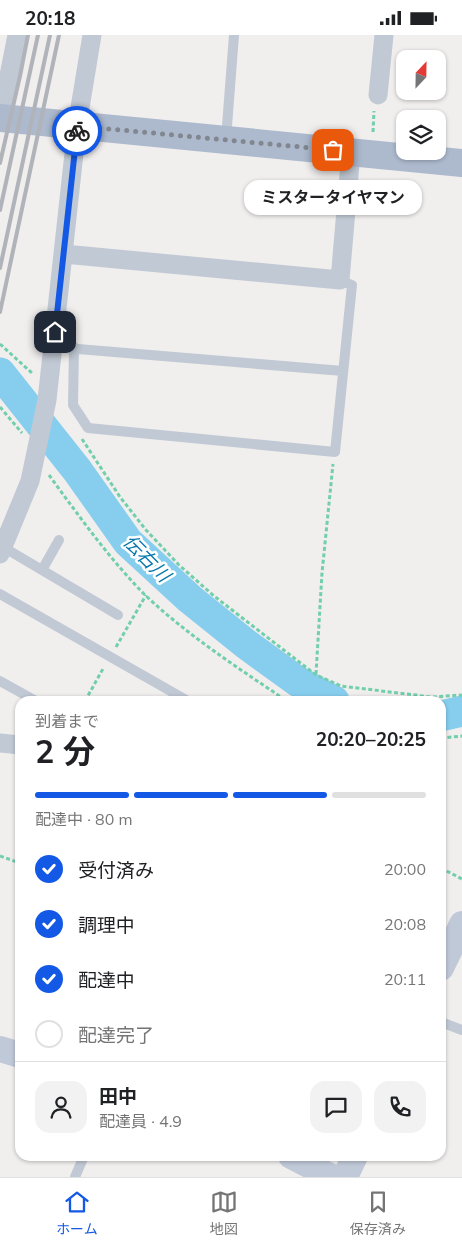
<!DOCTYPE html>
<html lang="ja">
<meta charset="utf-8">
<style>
:root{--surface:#fff;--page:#f2f2f2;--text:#202124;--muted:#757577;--line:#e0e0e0;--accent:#1459e5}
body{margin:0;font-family:Mulish,"Noto Sans JP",sans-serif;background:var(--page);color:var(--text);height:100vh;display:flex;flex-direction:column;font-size:19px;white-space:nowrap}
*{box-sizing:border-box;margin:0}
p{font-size:16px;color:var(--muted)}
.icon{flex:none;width:28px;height:28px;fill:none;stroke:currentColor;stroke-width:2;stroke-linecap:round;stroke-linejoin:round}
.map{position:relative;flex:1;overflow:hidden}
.sheet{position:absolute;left:15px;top:661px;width:431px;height:465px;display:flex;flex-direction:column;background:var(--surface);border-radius:15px;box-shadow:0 1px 4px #0004}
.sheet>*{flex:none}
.needle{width:32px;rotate:22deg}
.controls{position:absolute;left:396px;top:15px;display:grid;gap:10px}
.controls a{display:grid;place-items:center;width:50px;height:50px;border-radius:10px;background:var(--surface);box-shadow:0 1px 4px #0004;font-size:25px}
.pin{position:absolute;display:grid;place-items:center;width:42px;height:42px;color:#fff;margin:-21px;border-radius:10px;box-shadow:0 2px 8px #0006}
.courier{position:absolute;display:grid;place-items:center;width:50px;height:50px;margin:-25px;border:4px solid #1459e5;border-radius:50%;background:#fff;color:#222;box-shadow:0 1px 6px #0007}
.bubble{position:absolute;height:35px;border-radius:15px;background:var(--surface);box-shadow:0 1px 4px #0004;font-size:16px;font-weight:700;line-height:35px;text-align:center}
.summary em{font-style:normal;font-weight:700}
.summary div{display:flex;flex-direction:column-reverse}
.summary{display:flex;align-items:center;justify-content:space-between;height:85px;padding:0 20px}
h1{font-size:32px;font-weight:700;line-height:38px}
.bar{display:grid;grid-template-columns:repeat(4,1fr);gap:8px 5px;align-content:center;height:60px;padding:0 20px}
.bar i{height:6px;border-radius:4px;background:var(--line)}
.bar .on{background:var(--accent)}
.bar p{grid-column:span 4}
.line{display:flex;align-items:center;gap:12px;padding:0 20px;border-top:1px solid var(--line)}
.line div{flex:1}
.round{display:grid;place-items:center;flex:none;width:52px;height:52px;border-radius:15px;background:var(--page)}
ol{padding:0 20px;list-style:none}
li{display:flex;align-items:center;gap:15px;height:55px}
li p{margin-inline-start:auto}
li .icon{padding:5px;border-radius:50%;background:var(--accent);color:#fff;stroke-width:4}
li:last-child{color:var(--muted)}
li i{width:28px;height:28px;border:2px solid var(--line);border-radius:50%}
.status{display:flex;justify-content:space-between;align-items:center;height:35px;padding:0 25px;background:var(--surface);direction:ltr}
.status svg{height:14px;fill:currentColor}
.tabs{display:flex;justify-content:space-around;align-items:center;height:70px;border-top:1px solid var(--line);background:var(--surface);font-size:14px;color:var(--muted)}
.tabs a{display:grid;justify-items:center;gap:2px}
.tabs .on{color:var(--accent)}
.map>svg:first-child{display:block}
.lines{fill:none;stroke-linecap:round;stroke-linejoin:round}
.river{stroke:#87ceee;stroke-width:31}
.path{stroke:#72cfab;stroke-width:3;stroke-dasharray:4 2.5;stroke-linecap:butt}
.lane{stroke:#c1c9d4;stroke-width:10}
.street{stroke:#c1c9d4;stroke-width:19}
.secondary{stroke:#c0c9d8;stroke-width:26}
.primary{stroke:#adbace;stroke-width:28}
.rail{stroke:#b0b3b9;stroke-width:4}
.done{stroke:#82878f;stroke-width:5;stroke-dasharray:0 9}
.route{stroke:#1459e5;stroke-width:6}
.labels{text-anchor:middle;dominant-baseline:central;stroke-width:5;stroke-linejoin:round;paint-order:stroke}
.water-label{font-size:19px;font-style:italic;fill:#0879ad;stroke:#fff}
</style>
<div class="status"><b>20:18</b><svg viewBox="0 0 49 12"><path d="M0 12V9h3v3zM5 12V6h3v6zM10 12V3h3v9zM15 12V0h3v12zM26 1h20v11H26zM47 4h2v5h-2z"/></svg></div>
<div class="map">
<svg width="462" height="1142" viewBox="0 0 462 1142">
<rect width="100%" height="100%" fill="#f1eeee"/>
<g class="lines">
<path class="river" d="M0,338L77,435L128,507L190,564L246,609L297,646L334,666
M441,681L462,676"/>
<path class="path" d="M373,97L374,76
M0,309L33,339
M0,372L22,398
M82,404L120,462L146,495L179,530L214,561L316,640L341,651L431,662L462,660
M49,440C79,481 108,522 144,559C187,600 238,633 287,666
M116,612L146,560
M316,639L322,538L333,429
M85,666L104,632
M441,703L462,701
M0,821L20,828
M441,833L462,844"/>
<path class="lane" d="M226,104L234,0
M54,312L343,336
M74,312L73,370L88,393L335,417L352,250L340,245
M3,512L118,580
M42,535L59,505
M0,559L188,666
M0,646L36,666
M441,987L462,995
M75,1142L84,1121"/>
<path class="street" d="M378,60L384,0
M0,86L17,0
M64,219L340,245L351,117
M0,519L30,446L47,365L77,91L92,0
M0,708L20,710"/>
<path class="secondary" d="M441,933L462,889
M0,1014L20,1020
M291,1121L332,1142
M345,1142L355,1121"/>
<path class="primary" d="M0,83L462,128"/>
<path class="rail" d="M0,128L20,41L28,0
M0,175L38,0
M0,233L50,0
M0,277L59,0"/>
</g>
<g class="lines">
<path class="done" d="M77,96L78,91L333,115"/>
<path class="route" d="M55,297L77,96"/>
</g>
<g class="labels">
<g class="water-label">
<text transform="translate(147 523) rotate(45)">伝右川</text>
</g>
</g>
</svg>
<div class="controls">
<a><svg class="needle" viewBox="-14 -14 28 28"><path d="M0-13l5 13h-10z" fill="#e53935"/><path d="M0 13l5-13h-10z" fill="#757577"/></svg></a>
<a><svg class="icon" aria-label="layers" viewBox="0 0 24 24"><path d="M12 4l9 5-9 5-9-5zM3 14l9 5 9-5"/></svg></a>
</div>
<div class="pin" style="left:333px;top:115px;background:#ea580c"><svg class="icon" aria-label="bag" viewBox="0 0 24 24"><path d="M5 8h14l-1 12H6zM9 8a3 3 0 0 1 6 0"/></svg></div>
<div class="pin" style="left:55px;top:297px;background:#1f2937"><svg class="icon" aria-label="home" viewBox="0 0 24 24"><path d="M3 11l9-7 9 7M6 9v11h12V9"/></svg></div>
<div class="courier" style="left:77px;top:96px"><svg class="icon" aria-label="bike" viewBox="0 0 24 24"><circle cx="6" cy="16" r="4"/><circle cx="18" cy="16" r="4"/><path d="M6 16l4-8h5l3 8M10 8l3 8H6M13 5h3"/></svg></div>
<div class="bubble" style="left:244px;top:145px;width:178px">ミスタータイヤマン</div>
<section class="sheet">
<div class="summary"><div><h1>2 分</h1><p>到着まで</p></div><em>20:20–20:25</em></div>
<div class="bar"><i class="on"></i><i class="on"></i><i class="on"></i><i></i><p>配達中 · 80 m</p></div>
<ol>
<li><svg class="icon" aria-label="check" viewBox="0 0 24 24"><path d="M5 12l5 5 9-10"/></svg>受付済み<p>20:00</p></li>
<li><svg class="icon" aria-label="check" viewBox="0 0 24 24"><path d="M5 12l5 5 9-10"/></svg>調理中<p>20:08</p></li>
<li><svg class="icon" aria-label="check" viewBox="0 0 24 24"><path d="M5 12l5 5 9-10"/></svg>配達中<p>20:11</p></li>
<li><i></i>配達完了</li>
</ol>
<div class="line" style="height:90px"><a class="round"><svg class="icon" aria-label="person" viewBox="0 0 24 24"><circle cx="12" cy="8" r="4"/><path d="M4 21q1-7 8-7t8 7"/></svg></a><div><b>田中</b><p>配達員 · 4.9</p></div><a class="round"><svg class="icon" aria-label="chat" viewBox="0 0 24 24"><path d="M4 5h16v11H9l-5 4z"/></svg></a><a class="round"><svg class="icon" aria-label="phone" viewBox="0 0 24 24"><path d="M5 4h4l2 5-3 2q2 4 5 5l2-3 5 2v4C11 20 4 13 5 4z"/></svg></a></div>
</section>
</div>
<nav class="tabs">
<a class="on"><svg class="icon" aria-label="home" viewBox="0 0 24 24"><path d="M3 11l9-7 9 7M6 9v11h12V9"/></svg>ホーム</a>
<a><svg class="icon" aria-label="map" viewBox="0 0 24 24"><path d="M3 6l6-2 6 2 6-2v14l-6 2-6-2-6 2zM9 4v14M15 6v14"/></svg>地図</a>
<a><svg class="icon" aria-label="saved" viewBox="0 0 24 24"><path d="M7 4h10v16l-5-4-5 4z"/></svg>保存済み</a>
</nav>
